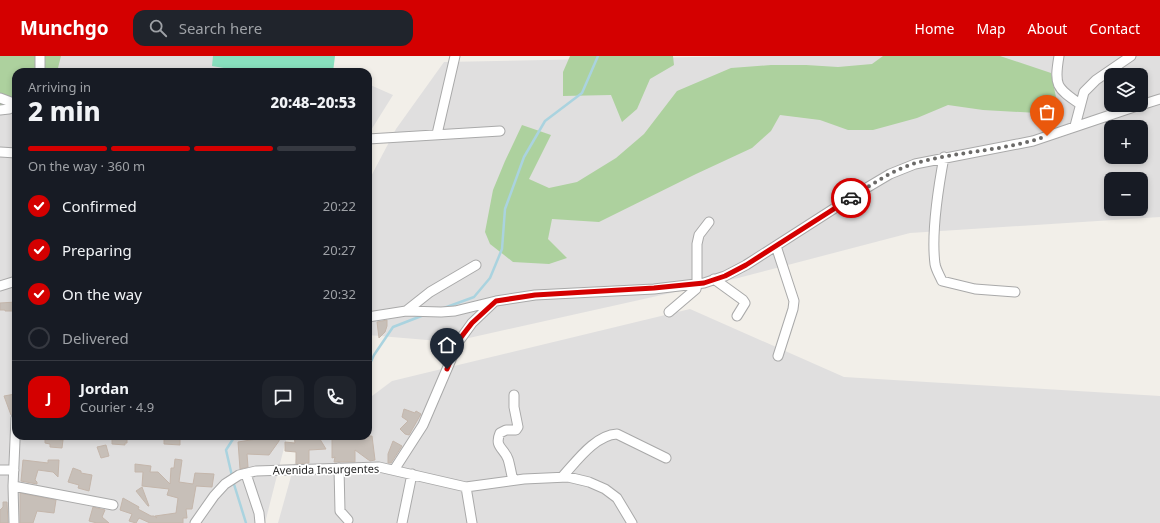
<!DOCTYPE html>
<meta charset="utf-8">
<style>
:root{--surface:#171b24;--page:#20242c;--text:#f1f3f6;--muted:#9ea1a6;--line:#363941;--accent:#d40000}
body{margin:0;font-family:"Noto Sans",sans-serif;background:var(--page);color:var(--text);height:100vh;display:flex;flex-direction:column;font-size:15px;white-space:nowrap}
*{box-sizing:border-box;margin:0}
p{font-size:13px;color:var(--muted)}
.icon{flex:none;width:22px;height:22px;fill:none;stroke:currentColor;stroke-width:2;stroke-linecap:round;stroke-linejoin:round}
.map{position:relative;flex:1;overflow:hidden}
.panel{position:absolute;left:12px;top:12px;width:360px;height:372px;display:flex;flex-direction:column;background:var(--surface);border-radius:12px;box-shadow:0 2px 6px #0003}
.panel>*{flex:none}
.buttons{position:absolute;left:1104px;top:12px;display:grid;gap:8px}
.buttons a{display:grid;place-items:center;width:44px;height:44px;border-radius:8px;background:var(--surface);box-shadow:0 2px 6px #0003;font-size:20px}
.pin{position:absolute;display:grid;place-items:center;width:34px;height:34px;color:#fff;margin:-41px -17px;border-radius:50% 50% 50% 0;rotate:-45deg;box-shadow:0 0 4px #0007}
.pin .icon{rotate:45deg}
.courier{position:absolute;display:grid;place-items:center;width:40px;height:40px;margin:-20px;border:3px solid #d40000;border-radius:50%;background:#fff;color:#222;box-shadow:0 1px 5px #0007}
.overview em{font-style:normal;font-weight:800}
.overview div{display:flex;flex-direction:column-reverse}
.overview{display:flex;align-items:center;justify-content:space-between;height:68px;padding:0 16px}
h1{font-size:26px;font-weight:800;line-height:30px}
.bar{display:grid;grid-template-columns:repeat(4,1fr);gap:6px 4px;align-content:center;height:48px;padding:0 16px}
.bar i{height:5px;border-radius:3px;background:var(--line)}
.bar .active{background:var(--accent)}
.bar p{grid-column:span 4}
.line{display:flex;align-items:center;gap:10px;padding:0 16px;border-top:1px solid var(--line)}
.line div{flex:1}
.round{display:grid;place-items:center;flex:none;width:42px;height:42px;border-radius:12px;background:var(--page)}
ol{padding:0 16px;list-style:none}
li{display:flex;align-items:center;gap:12px;height:44px}
li p{margin-inline-start:auto}
li .icon{padding:4px;border-radius:50%;background:var(--accent);color:#fff;stroke-width:4}
li:last-child{color:var(--muted)}
li i{width:22px;height:22px;border:2px solid var(--line);border-radius:50%}
header{display:flex;align-items:center;gap:24px;box-sizing:border-box;height:56px;padding:0 20px;background:var(--accent);color:#fff}
header strong{font-size:19px}
nav{display:flex;gap:22px;margin-inline-start:auto;font-size:14px}
.search{width:280px;height:36px;background:var(--page);display:flex;align-items:center;gap:10px;box-sizing:border-box;padding:0 14px;border-radius:12px;color:var(--muted);font-size:15px}
.map>svg:first-child{display:block}
.residential{fill:#e0dfdf;fill-rule:evenodd}
.forest{fill:#add19e}
.pitch{fill:#88e0be}
.lines{fill:none;stroke-linecap:round;stroke-linejoin:round}
.stream{stroke:#aad3df;stroke-width:2.5}
.building{fill:#c7bfb8;stroke:#c4b6ab}
.minor-casing{stroke:#a9a9a9;stroke-width:11}
.minor{stroke:#fff;stroke-width:9}
.done{stroke:#6b6a68;stroke-width:4;stroke-dasharray:0 7.2}
.route{stroke:#d40000;stroke-width:5}
.labels{text-anchor:middle;dominant-baseline:central;stroke-width:3.5;stroke-linejoin:round;paint-order:stroke}
.street-label{font-size:11px;fill:#222;stroke:#fff}
</style>
<header>
<strong>Munchgo</strong>
<div class="search"><svg class="icon" aria-label="search" viewBox="0 0 24 24"><circle cx="10" cy="10" r="6"/><path d="M15 15l6 6"/></svg>Search here</div>
<nav><a>Home</a><a>Map</a><a>About</a><a>Contact</a></nav>
</header>
<div class="map">
<svg width="1160" height="467" viewBox="0 0 1160 467">
<rect width="100%" height="100%" fill="#f2efe9"/>
<path class="residential" d="M0,0H306L341,16H16V380H287L265,467H0Z
M742,0H1160V161L910,177L738,222L451,286L368,279V126L396,73L444,6ZM1111,19H1141V49H1111ZM1111,71H1141V101H1111ZM1111,123H1141V153H1111Z
M368,28L393,39L368,79Z
M690,253L844,321L1160,340V467H278L297,399L321,380H368V343L392,325Z"/>
<path class="forest" d="M0,0H61L57,16H16V52H0Z
M570,0H673L674,9L650,23L637,53L622,66L611,39L563,40V16Z
M883,0H1000L1051,17L1057,46L1037,57L983,54L948,49L917,62L873,74H848L820,64L780,59L771,75L752,92L696,118L599,166L552,163L548,183L567,202L549,208L513,206L490,188L485,176L493,134L505,105L522,69L551,79L529,123L549,132L577,126L616,102L644,78L677,35L731,12L771,9H806L838,11L872,8Z"/>
<path class="pitch" d="M213,0H335L333,16H247L212,10Z"/>
<g class="lines">
<path class="stream" d="M444,252L474,241L490,222L502,193L505,153L524,101L545,65L582,37L598,0
M368,312L374,299L393,271L424,259
M232,420L226,394L235,380
M233,425L246,467"/>
</g>
<path class="building" d="M16,246V255H5V254H0V247Z
M387,264V270L385,276L379,282L377,266Z
M15,338V344L13,346L15,356L11,359L4,340Z
M404,353L415,357L416,355L421,358L409,379L405,378L400,373L408,365L402,361Z
M45,380H55V383L63,384L62,392L50,391V388L45,387Z
M112,380H127V387H125V389L112,388Z
M164,380H180V389L164,388Z
M268,380H280L279,385L269,399L247,398L248,411L240,413L238,386L269,381Z
M294,380H318L326,393L309,394V407L296,408V396L285,395V386L295,387Z
M332,380H372L375,404L370,405L355,394V406H334L335,401L332,402Z
M393,385L402,390L391,407H388V398Z
M106,389L109,400L101,402L97,391Z
M175,403L182,404L179,426L193,428L195,417L214,418L212,431L196,430L192,453H186L187,462H183V467H150L139,462L136,467L129,465L132,458L120,454L123,442L139,451L138,453L151,460H154L157,462L155,460L176,457L178,442L167,439L169,433L142,430L143,416H135V408L151,410L150,416H158L170,428L171,412H174Z
M23,404L48,407V404H59L58,421L53,416L38,414L35,424L37,426V428L21,425Z
M73,412L81,415V417L92,419L89,435L78,432L79,429L68,426Z
M142,431L149,450H148L136,435Z
M20,437L56,444L54,457L37,455L33,467H20Z
M3,446H7L8,467H0V454L3,451Z
M93,451L105,454L102,461L109,467H97L89,465Z"/>
<g class="lines">
<defs>
<path id="minor" d="M1059,0C1054,29 1056,32 1080,48
M40,16V0
M0,42L16,48
M1141,49L1160,43
M0,54L9,53L16,48
M1075,70L1084,36L1096,24L1131,0
M437,78L455,0
M368,83L500,75
M0,96L16,97
M944,101C938,133 931,177 935,208C936,214 940,220 942,225L975,233L1015,236
M776,190L794,245L793,253L778,300
M714,223L743,244L745,247L737,260
M0,230L16,225
M406,255L430,236L476,209
M669,256L696,233L697,228V188L699,179L709,166
M368,261L406,255L441,256L455,255L496,245L535,239L654,233L704,227L725,220L746,209L863,134L890,118L915,108L1033,85L1140,49
M339,412L340,455L348,464
M0,414H14
M394,414L423,369L459,285L472,267L494,246
M246,418L259,457L260,467
M562,421C576,406 595,379 617,378L666,402
M513,424C511,417 510,409 508,403C504,392 494,391 500,377L506,374H516L518,371L514,351V339
M13,430L113,449
M466,431L472,467
M14,467L13,430L16,362
M195,467L214,440L225,428L239,419L256,415L379,411L466,431L524,423L568,421L589,426L605,433L617,442L632,467
M402,467L412,418"/>
</defs>
<use href="#minor" class="minor-casing"/>
<use href="#minor" class="minor"/>
</g>
<g class="lines">
<path class="done" d="M851,142C871,129 892,114 916,107C959,95 1005,95 1047,80"/>
<path class="route" d="M447,313L459,284L465,276L472,267L496,245L535,239L654,232L704,227L725,220L746,209L851,142"/>
</g>
<g class="labels">
<g class="street-label">
<text transform="translate(326 413) rotate(-1)">Avenida Insurgentes</text>
</g>
</g>
</svg>
<div class="buttons">
<a><svg class="icon" aria-label="layers" viewBox="0 0 24 24"><path d="M12 4l9 5-9 5-9-5zM3 14l9 5 9-5"/></svg></a>
<a>+</a>
<a>−</a>
</div>
<div class="pin" style="left:1047px;top:80px;background:#ea580c"><svg class="icon" aria-label="bag" viewBox="0 0 24 24"><path d="M5 8h14l-1 12H6zM9 8a3 3 0 0 1 6 0"/></svg></div>
<div class="pin" style="left:447px;top:313px;background:#1f2937"><svg class="icon" aria-label="home" viewBox="0 0 24 24"><path d="M3 11l9-7 9 7M6 9v11h12V9"/></svg></div>
<div class="courier" style="left:851px;top:142px"><svg class="icon" aria-label="car" viewBox="0 0 24 24"><path d="M5 17H2v-5l4-1 3-4h7l3 4 3 1v5h-3M9 17h6M6 11h13"/><circle cx="7" cy="17" r="2"/><circle cx="17" cy="17" r="2"/></svg></div>
<section class="panel">
<div class="overview"><div><h1>2 min</h1><p>Arriving in</p></div><em>20:48–20:53</em></div>
<div class="bar"><i class="active"></i><i class="active"></i><i class="active"></i><i></i><p>On the way · 360 m</p></div>
<ol>
<li><svg class="icon" aria-label="check" viewBox="0 0 24 24"><path d="M5 12l5 5 9-10"/></svg>Confirmed<p>20:22</p></li>
<li><svg class="icon" aria-label="check" viewBox="0 0 24 24"><path d="M5 12l5 5 9-10"/></svg>Preparing<p>20:27</p></li>
<li><svg class="icon" aria-label="check" viewBox="0 0 24 24"><path d="M5 12l5 5 9-10"/></svg>On the way<p>20:32</p></li>
<li><i></i>Delivered</li>
</ol>
<div class="line" style="height:72px"><b class="round" style="background:var(--accent);color:#fff">J</b><div><b>Jordan</b><p>Courier · 4.9</p></div><a class="round"><svg class="icon" aria-label="chat" viewBox="0 0 24 24"><path d="M4 5h16v11H9l-5 4z"/></svg></a><a class="round"><svg class="icon" aria-label="phone" viewBox="0 0 24 24"><path d="M5 4h4l2 5-3 2q2 4 5 5l2-3 5 2v4C11 20 4 13 5 4z"/></svg></a></div>
</section>
</div>
